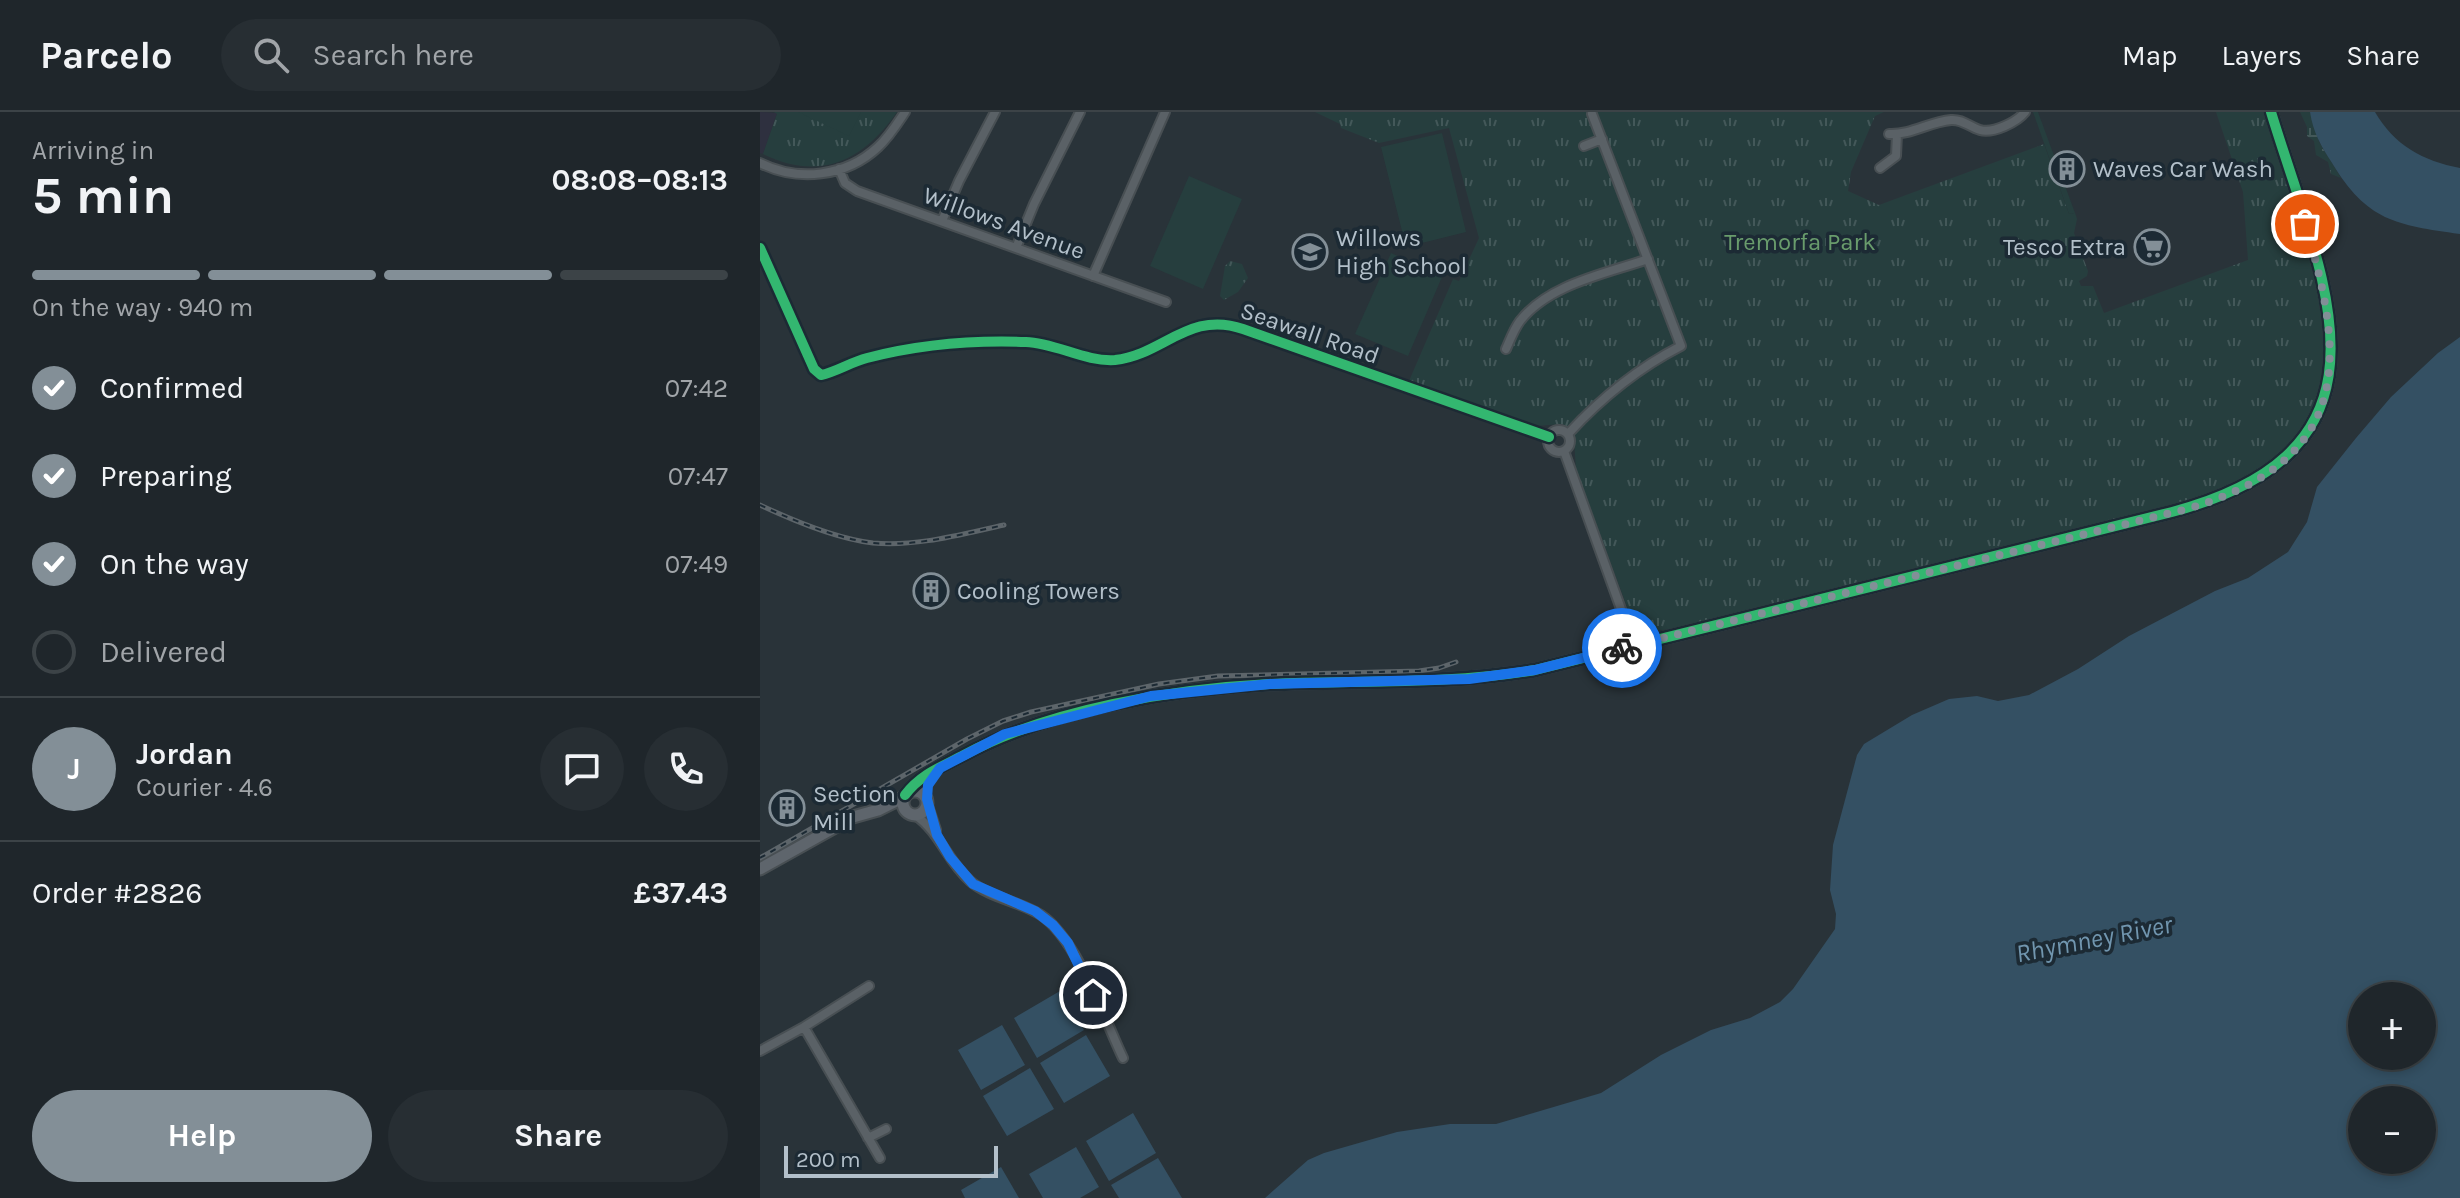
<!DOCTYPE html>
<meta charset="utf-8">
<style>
:root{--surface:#1f262b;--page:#272e33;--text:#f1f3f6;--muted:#a1a5a9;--line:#3c4347;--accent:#838f97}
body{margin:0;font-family:Karla,sans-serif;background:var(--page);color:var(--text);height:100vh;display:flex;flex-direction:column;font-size:30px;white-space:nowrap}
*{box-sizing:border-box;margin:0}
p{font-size:26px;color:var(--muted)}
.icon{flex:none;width:44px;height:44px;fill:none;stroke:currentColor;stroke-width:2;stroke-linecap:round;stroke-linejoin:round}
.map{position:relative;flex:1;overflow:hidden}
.panel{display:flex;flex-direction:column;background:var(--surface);width:760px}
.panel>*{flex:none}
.controls{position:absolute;left:1588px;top:870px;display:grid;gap:16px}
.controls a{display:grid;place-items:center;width:88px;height:88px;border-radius:50%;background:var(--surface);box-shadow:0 4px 12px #0003,0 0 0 2px var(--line);font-size:40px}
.scale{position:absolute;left:24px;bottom:20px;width:214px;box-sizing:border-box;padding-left:8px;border:4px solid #b3c0ca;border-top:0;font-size:22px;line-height:28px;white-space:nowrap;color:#b3c0ca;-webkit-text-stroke:6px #1c2a34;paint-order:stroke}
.pin{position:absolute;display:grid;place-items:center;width:68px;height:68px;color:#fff;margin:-34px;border:4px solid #fff;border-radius:50%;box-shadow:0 2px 8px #0007}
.courier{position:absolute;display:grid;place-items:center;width:80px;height:80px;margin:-40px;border:6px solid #1a73e8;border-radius:50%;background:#fff;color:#222;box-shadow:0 2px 10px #0007}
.headline em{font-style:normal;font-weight:700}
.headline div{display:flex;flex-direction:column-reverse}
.headline{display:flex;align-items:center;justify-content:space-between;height:136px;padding:0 32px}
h1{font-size:52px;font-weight:700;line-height:60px}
.bar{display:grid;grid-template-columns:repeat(4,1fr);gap:12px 8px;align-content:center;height:96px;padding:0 32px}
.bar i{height:10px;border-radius:6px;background:var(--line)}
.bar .current{background:var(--accent)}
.bar p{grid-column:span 4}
.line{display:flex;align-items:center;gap:20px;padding:0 32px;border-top:2px solid var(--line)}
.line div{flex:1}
.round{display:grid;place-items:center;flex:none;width:84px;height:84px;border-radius:42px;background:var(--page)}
ol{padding:0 32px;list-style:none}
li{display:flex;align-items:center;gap:24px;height:88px}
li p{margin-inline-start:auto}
li .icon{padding:8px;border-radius:50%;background:var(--accent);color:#fff;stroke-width:4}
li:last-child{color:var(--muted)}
li i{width:44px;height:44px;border:4px solid var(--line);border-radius:50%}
.button{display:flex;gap:16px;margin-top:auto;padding:16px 32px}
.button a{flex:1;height:92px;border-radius:48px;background:var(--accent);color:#fff;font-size:32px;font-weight:700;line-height:92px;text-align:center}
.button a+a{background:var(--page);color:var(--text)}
header{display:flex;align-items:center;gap:48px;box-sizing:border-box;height:112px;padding:0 40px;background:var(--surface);border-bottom:2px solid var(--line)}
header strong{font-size:38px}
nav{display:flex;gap:44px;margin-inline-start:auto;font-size:28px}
.search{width:560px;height:72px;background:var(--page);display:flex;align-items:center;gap:20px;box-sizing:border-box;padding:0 28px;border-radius:44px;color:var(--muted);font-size:30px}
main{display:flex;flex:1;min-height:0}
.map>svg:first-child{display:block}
.medical{fill:#2e303f}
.grass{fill:url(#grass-tufts)}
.wetland{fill:url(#wetland-marsh)}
.garden{fill:#263e3e}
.water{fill:#345063;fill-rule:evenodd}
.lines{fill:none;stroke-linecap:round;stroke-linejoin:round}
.street-casing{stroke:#484f53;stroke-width:12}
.secondary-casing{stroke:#484f53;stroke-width:15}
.street{stroke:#5a6166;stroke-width:8}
.secondary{stroke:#5e656c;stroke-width:11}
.rail-casing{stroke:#5d656a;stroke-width:5}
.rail{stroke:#1c2a34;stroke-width:2;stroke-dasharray:6;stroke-linecap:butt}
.cycleway-casing{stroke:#1c2a34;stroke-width:15}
.cycleway{stroke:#33b770;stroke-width:10}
.done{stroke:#838f97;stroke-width:8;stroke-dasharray:0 14.4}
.route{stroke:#1a73e8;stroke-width:10}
.labels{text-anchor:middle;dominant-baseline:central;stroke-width:7;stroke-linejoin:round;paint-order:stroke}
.poi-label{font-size:24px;fill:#b3c0ca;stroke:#1c2a34;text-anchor:start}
.street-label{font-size:24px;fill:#b3c0ca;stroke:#1c2a34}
.park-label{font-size:24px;fill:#699c6c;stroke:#1c2a34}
.water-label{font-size:26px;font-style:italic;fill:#7196af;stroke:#1c2a34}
</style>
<header>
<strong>Parcelo</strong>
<div class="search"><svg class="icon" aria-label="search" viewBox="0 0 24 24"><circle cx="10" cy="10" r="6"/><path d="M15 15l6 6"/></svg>Search here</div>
<nav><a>Map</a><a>Layers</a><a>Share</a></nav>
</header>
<main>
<section class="panel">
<div class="headline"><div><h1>5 min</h1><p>Arriving in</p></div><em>08:08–08:13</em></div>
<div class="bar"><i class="current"></i><i class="current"></i><i class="current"></i><i></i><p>On the way · 940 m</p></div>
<ol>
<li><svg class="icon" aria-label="check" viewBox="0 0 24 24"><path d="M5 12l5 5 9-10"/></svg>Confirmed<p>07:42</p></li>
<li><svg class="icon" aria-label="check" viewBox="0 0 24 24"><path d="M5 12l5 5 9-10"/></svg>Preparing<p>07:47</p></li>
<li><svg class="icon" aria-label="check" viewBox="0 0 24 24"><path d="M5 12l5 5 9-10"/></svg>On the way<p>07:49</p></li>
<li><i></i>Delivered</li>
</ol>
<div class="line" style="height:144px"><b class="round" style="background:var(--accent);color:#fff">J</b><div><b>Jordan</b><p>Courier · 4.6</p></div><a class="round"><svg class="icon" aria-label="chat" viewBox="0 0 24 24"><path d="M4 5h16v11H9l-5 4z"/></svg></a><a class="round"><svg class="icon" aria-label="phone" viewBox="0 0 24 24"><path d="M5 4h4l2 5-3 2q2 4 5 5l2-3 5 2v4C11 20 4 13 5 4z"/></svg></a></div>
<div class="line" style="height:104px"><div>Order #2826</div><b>£37.43</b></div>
<div class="button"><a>Help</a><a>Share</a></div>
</section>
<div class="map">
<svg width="1700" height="1086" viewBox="0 0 1700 1086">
<defs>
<pattern id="grass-tufts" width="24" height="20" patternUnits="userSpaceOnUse" patternTransform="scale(2)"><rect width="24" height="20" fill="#263e3e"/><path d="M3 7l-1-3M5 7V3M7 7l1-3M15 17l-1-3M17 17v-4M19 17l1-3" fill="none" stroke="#435859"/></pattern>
<pattern id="wetland-marsh" width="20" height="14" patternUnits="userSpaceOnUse" patternTransform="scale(2)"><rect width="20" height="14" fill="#263e3e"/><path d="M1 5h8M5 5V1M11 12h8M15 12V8" fill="none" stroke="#435859"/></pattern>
</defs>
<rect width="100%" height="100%" fill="#293339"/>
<path class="medical" d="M0,0L17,1L3,42L0,41Z"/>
<path class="grass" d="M14,0H137C103,49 60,70 3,42L17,2Z
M555,0H1124L1115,4L1091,60L1088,79L1119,93L1284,32L1309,102L1315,101L1317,107L1314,121L1328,159L1327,164L1319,169L1321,174H1333L1344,201L1488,148L1483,80L1456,0H1507L1561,182L1566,226L1564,272L1551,306L1525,340L1484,369L1441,388L935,515L879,520L875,516L816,358L814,326L810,317L802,312L776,314L649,269L693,167L699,169L719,126L689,16L619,31L581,16L580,12Z
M470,149L482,152L488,166L478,180L464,188L460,184L465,154Z"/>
<path class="wetland" d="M1540,0H1550L1559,30L1581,66L1571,62L1568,50L1556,43L1554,29L1547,24V15Z"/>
<path class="garden" d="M38,0H101L89,24Z
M1273,0H1278L1315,101L1309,102Z
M682,21L706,120L646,135L621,35Z
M429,64L482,87L443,177L390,154Z
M631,141L682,165L648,244L595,222Z"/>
<path class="water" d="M1550,0H1615C1634,33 1663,49 1700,56V122C1636,113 1607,109 1572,51C1561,34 1553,20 1550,0Z
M1700,225V1086H505L548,1048L564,1041L637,1020L690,1012H736L841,981L901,943L951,918L990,906L1020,890L1033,877L1075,817L1076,802L1070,778L1073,733L1097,643L1104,632L1152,603L1189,587L1217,584L1238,589L1269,583L1318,557L1369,524L1455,479L1488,466L1528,440L1547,410L1557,375L1596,326L1631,285L1678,241ZM1602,884H1662V944H1602ZM1602,988H1662V1048H1602Z
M300,879L324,918L277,946L254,906Z
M242,913L265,953L221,978L198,938Z
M326,923L350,964L304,991L280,951Z
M270,956L294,997L247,1024L223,984Z
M373,1001L396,1041L349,1069L326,1029Z
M316,1035L339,1075L320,1086H283L269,1062Z
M398,1046L422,1086H359L351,1073Z
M241,1055L259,1086H205L201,1078Z"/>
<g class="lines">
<defs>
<path id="street" d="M1129,22C1151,23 1169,10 1191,8C1203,7 1209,15 1220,18C1233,22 1257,10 1265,0
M824,34L842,27
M0,51C38,70 86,65 118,35C129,25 137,12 145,0
M1120,56L1136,44L1137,22
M79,57L85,71L97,79L406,190
M182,109L199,69L235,0
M0,136L54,257L61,263C76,260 91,250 107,246C157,233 214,228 266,230C296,231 325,250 355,248C403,243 429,198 483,217L789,325
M256,136L274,92L320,0
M333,164L405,0
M746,237C750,228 754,217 760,209C789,172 845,162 888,147
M788 329a11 11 0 1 1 22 0a11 11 0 1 1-22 0Z
M808,322C841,286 878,256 921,234L832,2
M804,339L874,533
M167,691L176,718
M155,703C180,720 187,749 210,769C230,786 259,789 281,803C317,827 344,906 363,946
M44,915L120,1046
M0,939L44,915L109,874
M108,1026L126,1017"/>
<path id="secondary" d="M143 691a12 12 0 1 1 24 0a12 12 0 1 1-24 0Z
M145,683C161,662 181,655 204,643C290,597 412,577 509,572C598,568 686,573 775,558L1412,400C1651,336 1563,171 1511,0
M0,757L93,705L118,698L144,685"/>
</defs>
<use href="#street" class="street-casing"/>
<use href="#secondary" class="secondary-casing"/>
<use href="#street" class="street"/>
<use href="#secondary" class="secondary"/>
<defs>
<path id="rail" d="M0,393C32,408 78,427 113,431C157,435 202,422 244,413
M0,746L207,627L243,609L271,600L399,572L458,564L659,559L679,556L696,550"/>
</defs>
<use href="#rail" class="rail-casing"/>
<use href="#rail" class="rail"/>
<defs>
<path id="cycleway" d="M0,136L54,257L61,263C76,260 91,250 107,246C157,233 214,228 266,230C296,231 325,250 355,248C403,243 429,198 483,217L789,325
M145,683C161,662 181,655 204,643C290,597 412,577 509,572C598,568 686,573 775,558L1412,400C1651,336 1563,171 1511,0"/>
</defs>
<use href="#cycleway" class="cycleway-casing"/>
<use href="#cycleway" class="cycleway"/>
</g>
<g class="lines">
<path class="done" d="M862,536L1427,397C1590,349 1588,252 1545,112"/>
<path class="route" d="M333,883L308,831L293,813L275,799L213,772L190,745L177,723L167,687L168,673L180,656L245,622L391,584L510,572L709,567L775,558L862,536"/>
</g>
<defs>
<symbol id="building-ring" viewBox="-11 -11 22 22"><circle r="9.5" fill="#1c2a34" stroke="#838f97" stroke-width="1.5"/><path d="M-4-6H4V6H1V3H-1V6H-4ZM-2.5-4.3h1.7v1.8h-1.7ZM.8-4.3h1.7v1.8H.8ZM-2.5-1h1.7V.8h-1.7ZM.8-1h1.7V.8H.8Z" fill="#838f97"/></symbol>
<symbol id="supermarket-ring" viewBox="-11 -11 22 22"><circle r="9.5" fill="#1c2a34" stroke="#838f97" stroke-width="1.5"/><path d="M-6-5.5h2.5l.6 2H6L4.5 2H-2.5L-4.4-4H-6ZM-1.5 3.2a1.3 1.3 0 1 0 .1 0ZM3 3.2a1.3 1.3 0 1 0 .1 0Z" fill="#838f97"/></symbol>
<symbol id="school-ring" viewBox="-11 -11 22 22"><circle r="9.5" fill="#1c2a34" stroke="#838f97" stroke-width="1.5"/><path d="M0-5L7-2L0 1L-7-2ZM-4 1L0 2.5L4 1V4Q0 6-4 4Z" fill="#838f97"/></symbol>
</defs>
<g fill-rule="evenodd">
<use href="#building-ring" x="1287" y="37" width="40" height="40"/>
<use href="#supermarket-ring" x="1372" y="115" width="40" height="40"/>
<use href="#school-ring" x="530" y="120" width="40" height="40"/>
<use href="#building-ring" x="151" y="459" width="40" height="40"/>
<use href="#building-ring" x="7" y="676" width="40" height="40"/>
</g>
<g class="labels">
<g class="poi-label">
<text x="1333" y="57">Waves Car Wash</text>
<text x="576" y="126">Willows<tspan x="576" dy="28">High School</tspan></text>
<text x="1366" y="135" text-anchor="end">Tesco Extra</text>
<text x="197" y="479">Cooling Towers</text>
<text x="53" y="682">Section<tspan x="53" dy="28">Mill</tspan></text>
</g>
<g class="street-label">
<text transform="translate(244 111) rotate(20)">Willows Avenue</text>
<text transform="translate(550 221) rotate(19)">Seawall Road</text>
</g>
<g class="park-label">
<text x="1040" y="130">Tremorfa Park</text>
</g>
<g class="water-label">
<text transform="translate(1334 827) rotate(-11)">Rhymney River</text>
</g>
</g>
</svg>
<div class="controls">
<a>+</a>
<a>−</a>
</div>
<div class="scale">200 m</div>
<div class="pin" style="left:1545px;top:112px;background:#ea580c"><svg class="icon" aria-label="bag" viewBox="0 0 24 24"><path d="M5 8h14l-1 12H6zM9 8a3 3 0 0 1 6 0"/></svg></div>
<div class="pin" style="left:333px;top:883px;background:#1f2937"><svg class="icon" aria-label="home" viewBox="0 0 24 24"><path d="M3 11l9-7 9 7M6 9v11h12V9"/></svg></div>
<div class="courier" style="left:862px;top:536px"><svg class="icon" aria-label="bike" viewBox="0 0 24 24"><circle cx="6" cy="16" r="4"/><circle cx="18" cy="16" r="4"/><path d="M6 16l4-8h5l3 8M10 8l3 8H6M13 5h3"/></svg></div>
</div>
</main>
